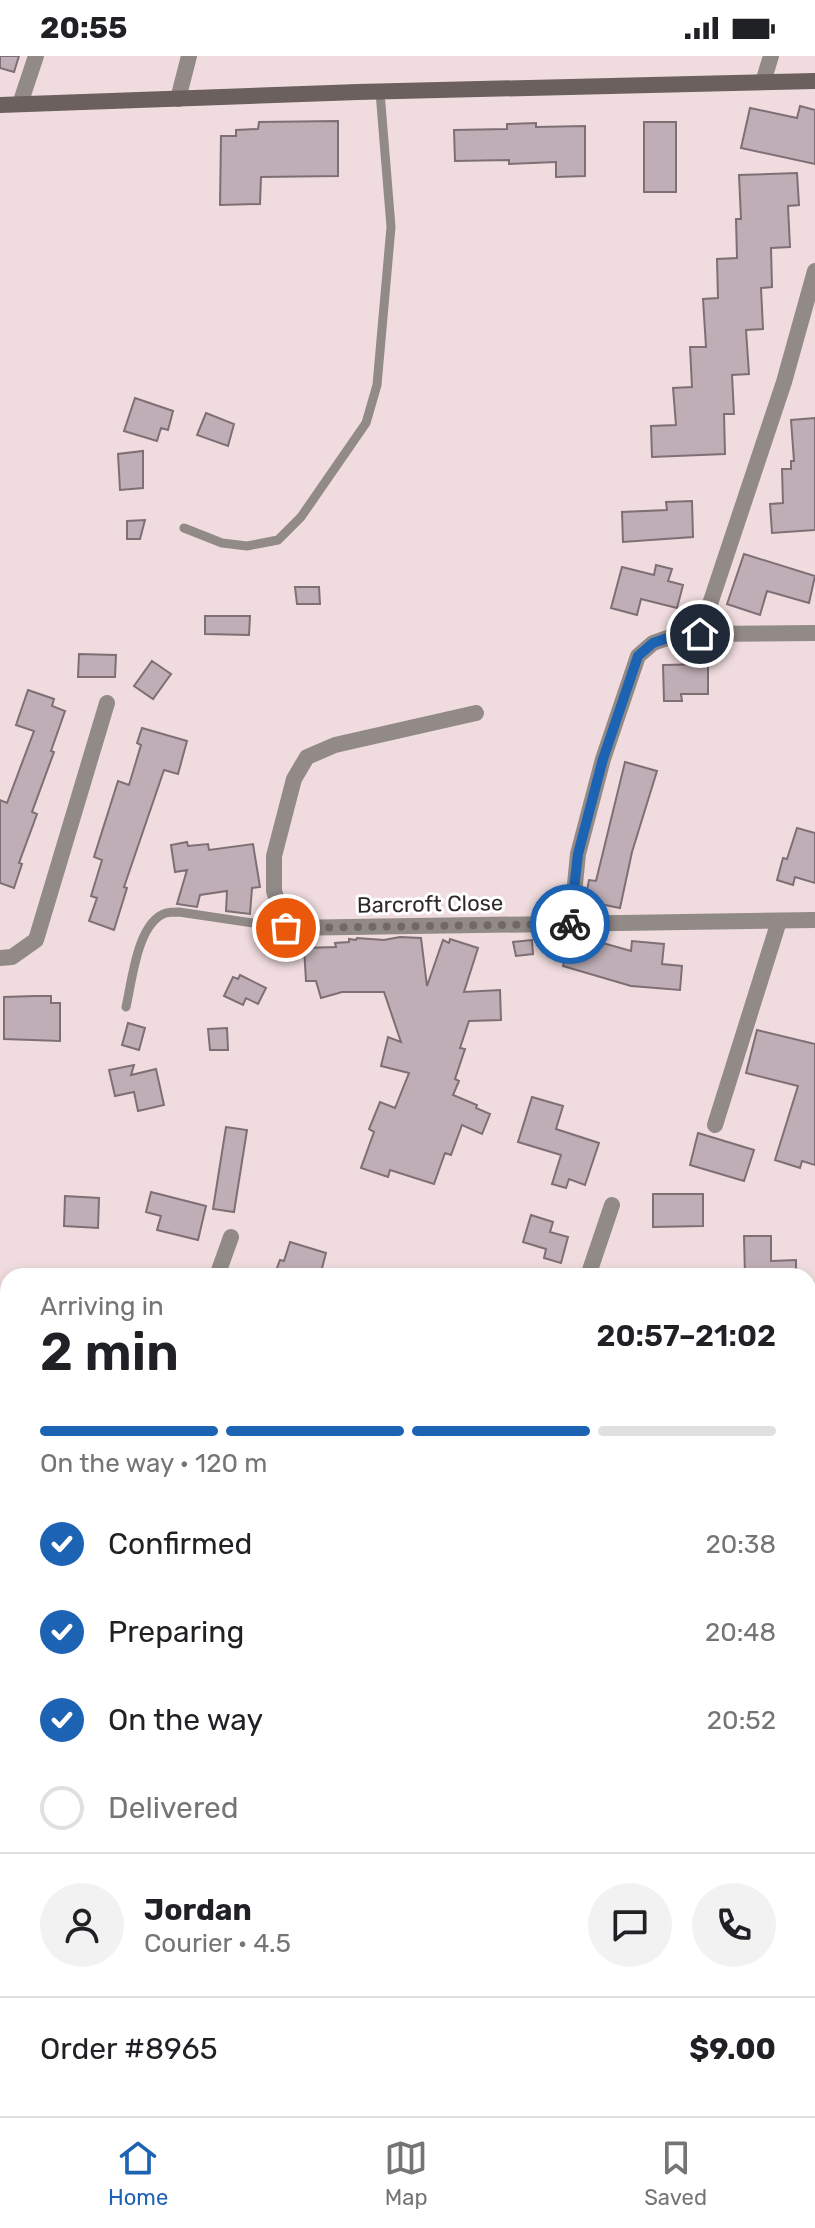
<!DOCTYPE html>
<meta charset="utf-8">
<style>
:root{--surface:#fff;--page:#f2f2f2;--text:#202124;--muted:#757577;--line:#e0e0e0;--accent:#1c63b3}
body{margin:0;font-family:Rubik,sans-serif;background:var(--page);color:var(--text);height:100vh;display:flex;flex-direction:column;font-size:30px;white-space:nowrap}
*{box-sizing:border-box;margin:0}
p{font-size:26px;color:var(--muted)}
.icon{flex:none;width:44px;height:44px;fill:none;stroke:currentColor;stroke-width:2;stroke-linecap:round;stroke-linejoin:round}
.map{position:relative;flex:1;overflow:hidden}
.drawer{position:absolute;left:0px;top:1212px;width:816px;height:848px;display:flex;flex-direction:column;background:var(--surface);border-radius:24px 24px 0 0;box-shadow:0 4px 12px #0003}
.drawer>*{flex:none}
.pin{position:absolute;display:grid;place-items:center;width:68px;height:68px;color:#fff;margin:-34px;border:4px solid #fff;border-radius:50%;box-shadow:0 2px 8px #0007}
.courier{position:absolute;display:grid;place-items:center;width:80px;height:80px;margin:-40px;border:6px solid #1c63b3;border-radius:50%;background:#fff;color:#222;box-shadow:0 2px 10px #0007}
.overview em{font-style:normal;font-weight:600}
.overview div{display:flex;flex-direction:column-reverse}
.overview{display:flex;align-items:center;justify-content:space-between;height:136px;padding:0 40px}
h1{font-size:52px;font-weight:600;line-height:60px}
.bar{display:grid;grid-template-columns:repeat(4,1fr);gap:12px 8px;align-content:center;height:96px;padding:0 40px}
.bar i{height:10px;border-radius:6px;background:var(--line)}
.bar .on{background:var(--accent)}
.bar p{grid-column:span 4}
.line{display:flex;align-items:center;gap:20px;padding:0 40px;border-top:2px solid var(--line)}
.line div{flex:1}
.round{display:grid;place-items:center;flex:none;width:84px;height:84px;border-radius:42px;background:var(--page)}
ol{padding:0 40px;list-style:none}
li{display:flex;align-items:center;gap:24px;height:88px}
li p{margin-inline-start:auto}
li .icon{padding:8px;border-radius:50%;background:var(--accent);color:#fff;stroke-width:4}
li:last-child{color:var(--muted)}
li i{width:44px;height:44px;border:4px solid var(--line);border-radius:50%}
.status{display:flex;justify-content:space-between;align-items:center;height:56px;padding:0 40px;background:var(--surface);direction:ltr}
.status svg{height:22px;fill:currentColor}
.menu{display:flex;justify-content:space-around;align-items:center;height:112px;border-top:2px solid var(--line);background:var(--surface);font-size:22px;color:var(--muted)}
.menu a{display:grid;justify-items:center;gap:4px}
.menu .on{color:var(--accent)}
.map>svg:first-child{display:block}
.building{fill:#bfaeb5;stroke:#7e6f75;stroke-width:2}
.lines{fill:none;stroke-linecap:round;stroke-linejoin:round}
.service{stroke:#918a87;stroke-width:9}
.minor{stroke:#918a87;stroke-width:16}
.tertiary{stroke:#918a87;stroke-width:16}
.secondary{stroke:#6b605d;stroke-width:16}
.done{stroke:#736868;stroke-width:8;stroke-dasharray:0 14.4}
.route{stroke:#1c63b3;stroke-width:10}
.labels{text-anchor:middle;dominant-baseline:central;stroke-width:6;stroke-linejoin:round;paint-order:stroke}
.street-label{font-size:22px;fill:#302929;stroke:#fff}
</style>
<div class="status"><b>20:55</b><svg viewBox="0 0 49 12"><path d="M0 12V9h3v3zM5 12V6h3v6zM10 12V3h3v9zM15 12V0h3v12zM26 1h20v11H26zM47 4h2v5h-2z"/></svg></div>
<div class="map">
<svg width="815" height="2060" viewBox="0 0 815 2060">
<rect width="100%" height="100%" fill="#f0dcde"/>
<path class="building" d="M0,0H19L14,16L0,12Z
M800,50L815,54V108L741,92L750,52L797,62Z
M338,65V120L261,121L260,148L220,149L221,80H236V74L258,73L259,66Z
M644,66H676V136H644Z
M536,67V71L585,70V120L556,121V106L509,108V104L455,105L454,74L507,73V68Z
M797,117L799,149L788,150L790,191L771,192L772,231L761,232L763,273L746,274L749,318L732,319L734,358H724L725,398L652,401L651,370L676,369L673,332L692,331L690,291H706L703,243L718,242L717,203L737,202L736,163H741L739,119Z
M135,342L173,355L168,374L161,372L157,385L124,375Z
M206,357L234,368L228,390L197,379Z
M815,362V474L772,477L770,448L783,447L782,413H791V405H794L791,364Z
M143,395V432L120,434L118,398Z
M692,445L693,481L623,486L622,456L667,454L666,446Z
M145,464L140,483H127V465Z
M744,498L815,520L809,547L767,535L760,559L727,548Z
M656,509L672,513L668,525L683,529L677,552L641,543L637,559L611,552L622,511L654,519Z
M295,531H319L320,548H297Z
M205,560H250L249,579L205,578Z
M79,598L116,599L115,621H78Z
M152,605L171,618L153,643L134,630Z
M708,608V638H681L682,645H664L663,609Z
M28,634L54,643L52,650L65,655L51,695L54,696L32,756L37,758L19,807L22,808L14,832L0,827V744L7,747L34,675L16,669Z
M142,672L187,685L178,718L164,714L124,831L127,832L114,874L89,865L97,842L91,840L102,804L94,801L118,725L129,729L141,689L137,687Z
M625,706L657,715L632,796L620,852L585,845L589,824L596,825Z
M797,772L815,777V827L795,821L793,829L777,824L783,802L787,803Z
M187,786L188,790L208,788L209,794L253,788L260,831L252,832L250,858L226,855L227,835L200,839L197,851L177,848L187,814L175,816L171,789Z
M400,881L421,882L427,930L443,884L449,887L450,883L478,892L464,936L500,934L501,964L469,965L460,992L465,993L455,1023L459,1025L453,1039L477,1049L476,1052L490,1058L482,1078L462,1069L451,1099L445,1097L434,1128L390,1114L388,1121L361,1112L374,1076L369,1073L380,1046L395,1052L409,1017L381,1010L388,981L401,986L384,936H342L321,942L316,925H306L304,892L336,891L335,887L349,886V883L356,884L357,882L384,884Z
M585,882L631,895L632,885L664,888L662,908L682,910L680,934L631,930L563,910L571,884L583,888Z
M532,884L533,898L516,900L513,886Z
M240,919L266,932L258,948L246,942L243,949L224,940L233,921L238,923Z
M35,940H51V947H60V985L4,983V941Z
M128,967L145,972L139,994L122,989Z
M227,972L228,994H210L208,973Z
M757,974L815,988V1109L802,1105L800,1112L775,1104L798,1030L746,1017Z
M134,1009L131,1019L156,1013L164,1049L138,1055L134,1036L115,1040L109,1014Z
M532,1041L563,1050L556,1073L599,1087L585,1129L569,1123L566,1132L552,1128L561,1099L518,1086Z
M226,1071L247,1074L234,1156L213,1153Z
M698,1077L754,1094L744,1125L690,1109Z
M151,1136L206,1150L198,1184L157,1174L161,1160L146,1156Z
M653,1138H703V1170L653,1171Z
M65,1140L99,1142L98,1172L64,1170Z
M531,1159L553,1166L550,1176L568,1181L561,1207L544,1202L546,1193L523,1186Z
M744,1180H771V1205L796,1204V1220H745Z
M290,1186L326,1197L320,1220H274L280,1204L284,1205Z"/>
<g class="lines">
<path class="service" d="M184,472L222,487L247,490L278,484L301,461L366,367L377,329L391,171L380,36
M126,951C132,926 137,866 166,857C170,856 175,856 179,856L286,872
M212,2060L215,2052"/>
<path class="minor" d="M763,26L771,0
M178,43L189,0
M20,48L36,0
M700,578L784,326L815,215
M476,657L335,689L307,701L294,723L274,800V835L286,872L815,864
M571,868L578,798L603,703L638,600L653,587L673,580L700,578L815,577
M0,902L12,901L36,884L107,647
M715,1069L779,865
M217,1220L231,1181
M588,1220L612,1149
M808,1275L815,1253
M808,1481L815,1480
M0,1500L8,1499
M808,1703H815"/>
<path class="tertiary" d="M808,1901H815
M0,1920H8"/>
<path class="secondary" d="M0,49L358,36L815,25"/>
</g>
<g class="lines">
<path class="done" d="M286,872L570,868"/>
<path class="route" d="M570,868L578,798L603,703L638,600L653,587L673,580L700,578"/>
</g>
<g class="labels">
<g class="street-label">
<text transform="translate(430 848) rotate(-1)">Barcroft Close</text>
</g>
</g>
</svg>
<div class="pin" style="left:286px;top:872px;background:#ea580c"><svg class="icon" aria-label="bag" viewBox="0 0 24 24"><path d="M5 8h14l-1 12H6zM9 8a3 3 0 0 1 6 0"/></svg></div>
<div class="pin" style="left:700px;top:578px;background:#1f2937"><svg class="icon" aria-label="home" viewBox="0 0 24 24"><path d="M3 11l9-7 9 7M6 9v11h12V9"/></svg></div>
<div class="courier" style="left:570px;top:868px"><svg class="icon" aria-label="bike" viewBox="0 0 24 24"><circle cx="6" cy="16" r="4"/><circle cx="18" cy="16" r="4"/><path d="M6 16l4-8h5l3 8M10 8l3 8H6M13 5h3"/></svg></div>
<section class="drawer">
<div class="overview"><div><h1>2 min</h1><p>Arriving in</p></div><em>20:57–21:02</em></div>
<div class="bar"><i class="on"></i><i class="on"></i><i class="on"></i><i></i><p>On the way · 120 m</p></div>
<ol>
<li><svg class="icon" aria-label="check" viewBox="0 0 24 24"><path d="M5 12l5 5 9-10"/></svg>Confirmed<p>20:38</p></li>
<li><svg class="icon" aria-label="check" viewBox="0 0 24 24"><path d="M5 12l5 5 9-10"/></svg>Preparing<p>20:48</p></li>
<li><svg class="icon" aria-label="check" viewBox="0 0 24 24"><path d="M5 12l5 5 9-10"/></svg>On the way<p>20:52</p></li>
<li><i></i>Delivered</li>
</ol>
<div class="line" style="height:144px"><a class="round"><svg class="icon" aria-label="person" viewBox="0 0 24 24"><circle cx="12" cy="8" r="4"/><path d="M4 21q1-7 8-7t8 7"/></svg></a><div><b>Jordan</b><p>Courier · 4.5</p></div><a class="round"><svg class="icon" aria-label="chat" viewBox="0 0 24 24"><path d="M4 5h16v11H9l-5 4z"/></svg></a><a class="round"><svg class="icon" aria-label="phone" viewBox="0 0 24 24"><path d="M5 4h4l2 5-3 2q2 4 5 5l2-3 5 2v4C11 20 4 13 5 4z"/></svg></a></div>
<div class="line" style="height:104px"><div>Order #8965</div><b>$9.00</b></div>
</section>
</div>
<nav class="menu">
<a class="on"><svg class="icon" aria-label="home" viewBox="0 0 24 24"><path d="M3 11l9-7 9 7M6 9v11h12V9"/></svg>Home</a>
<a><svg class="icon" aria-label="map" viewBox="0 0 24 24"><path d="M3 6l6-2 6 2 6-2v14l-6 2-6-2-6 2zM9 4v14M15 6v14"/></svg>Map</a>
<a><svg class="icon" aria-label="saved" viewBox="0 0 24 24"><path d="M7 4h10v16l-5-4-5 4z"/></svg>Saved</a>
</nav>
